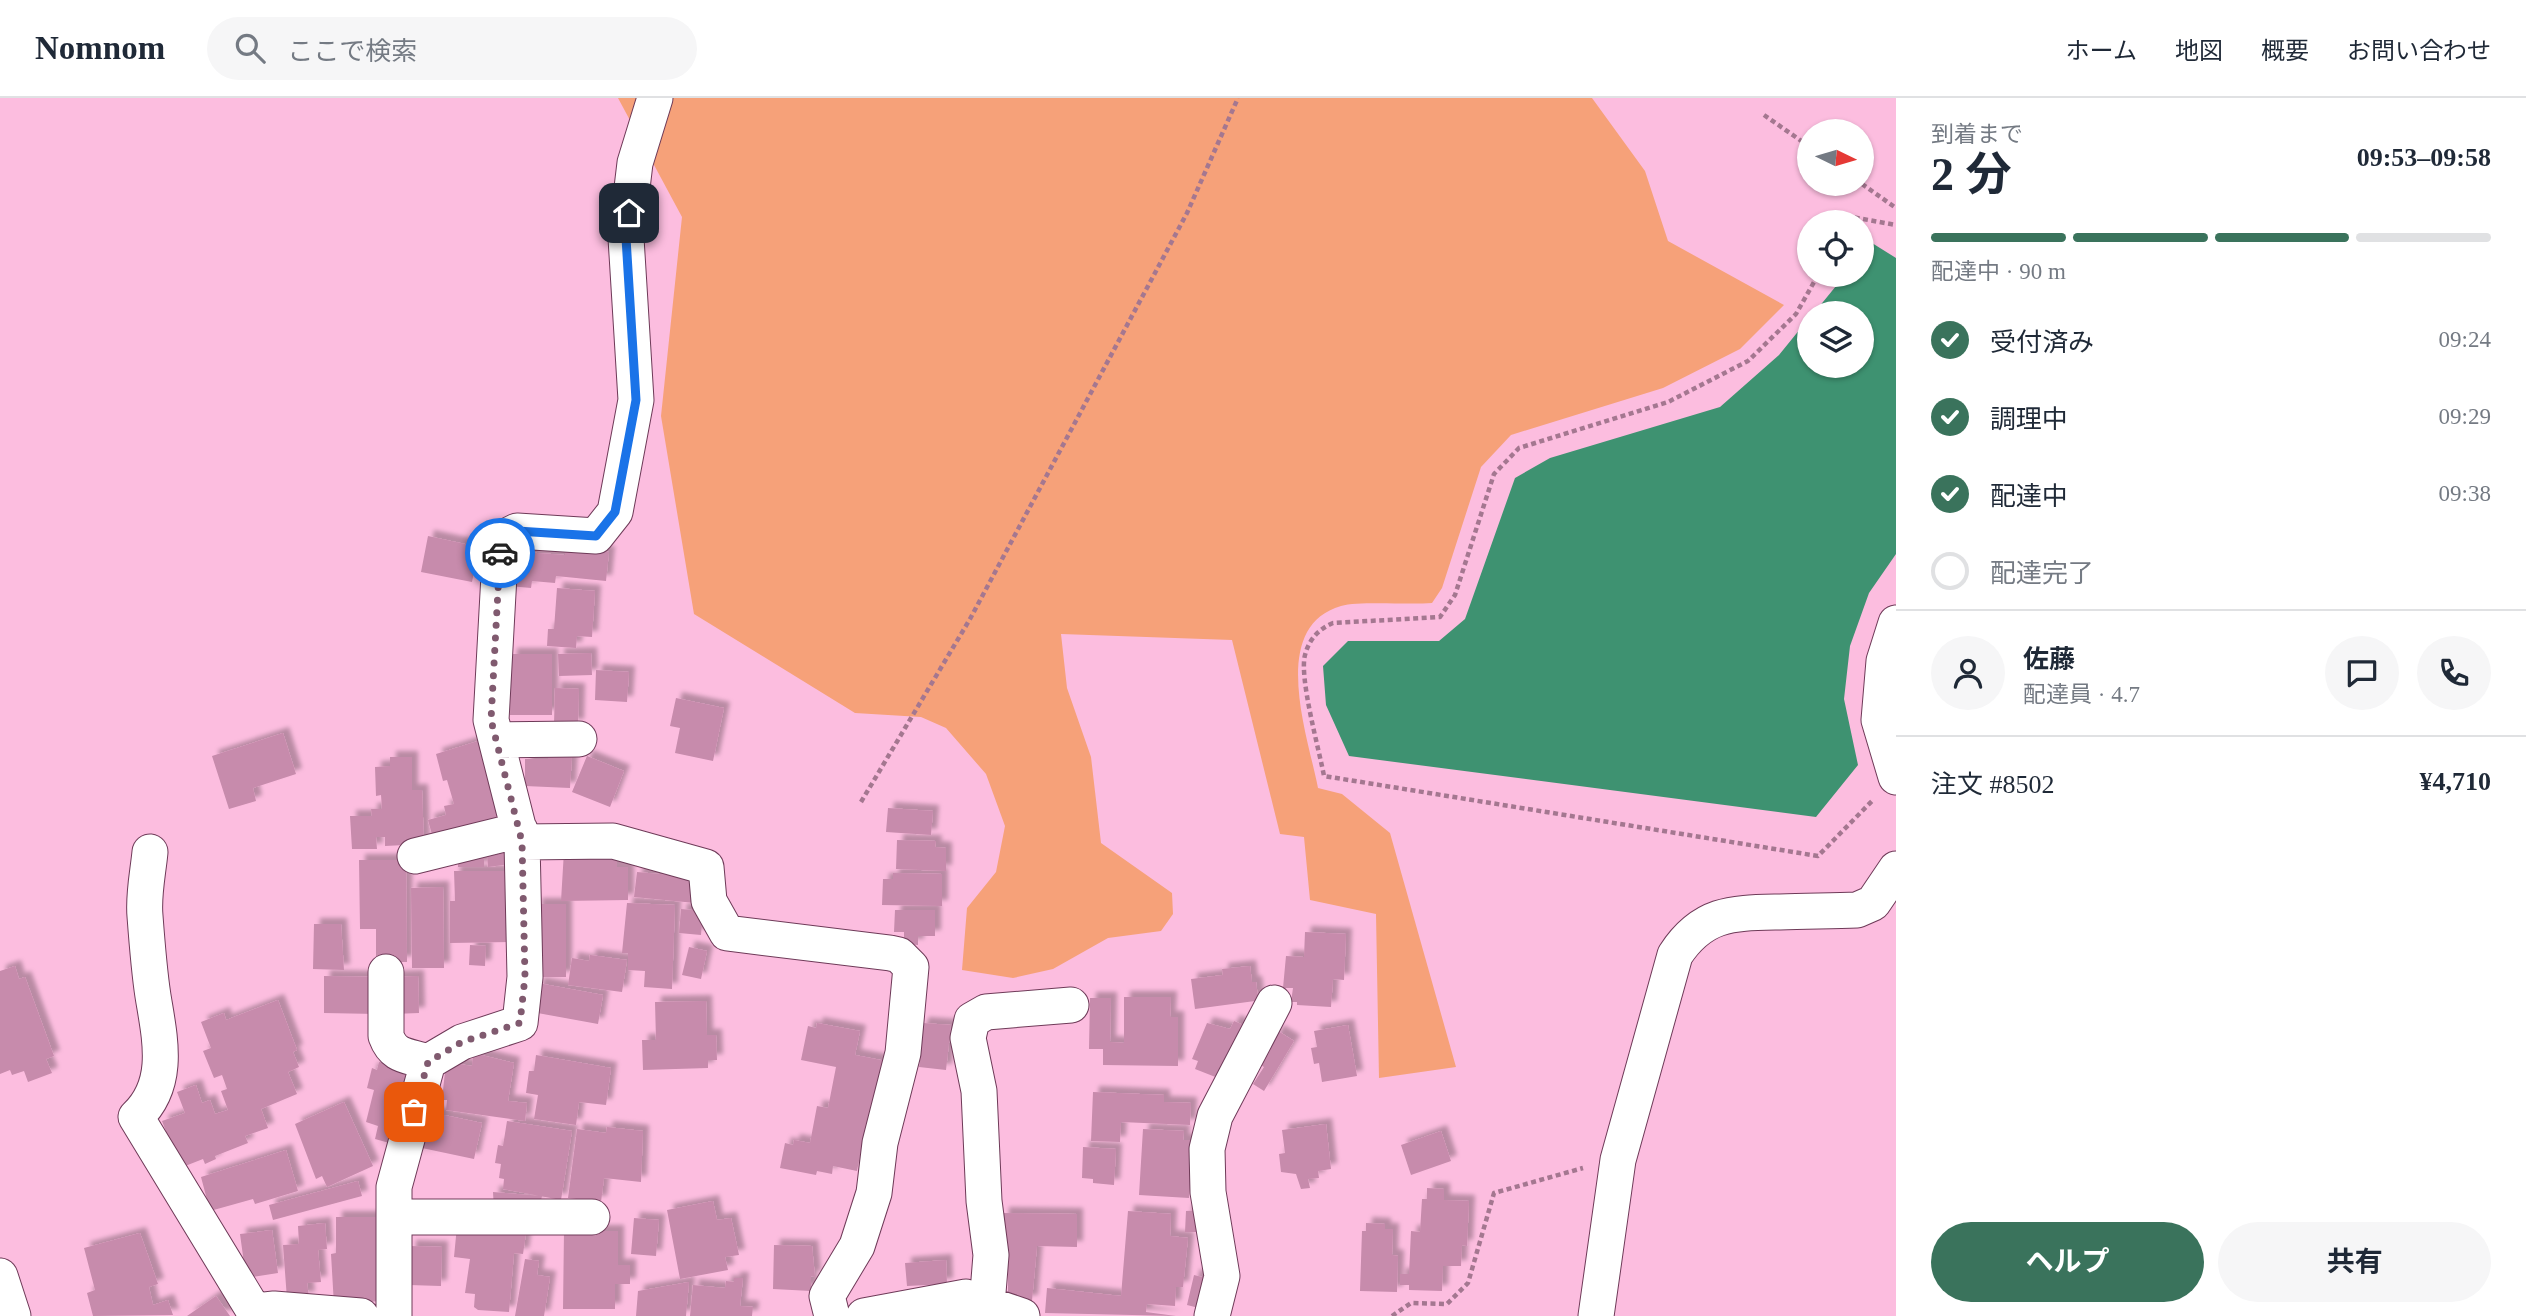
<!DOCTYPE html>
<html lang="ja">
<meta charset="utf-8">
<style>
:root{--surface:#fff;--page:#f6f6f7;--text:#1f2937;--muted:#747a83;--line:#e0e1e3;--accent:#3a735c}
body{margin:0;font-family:"Times New Roman","Noto Sans JP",serif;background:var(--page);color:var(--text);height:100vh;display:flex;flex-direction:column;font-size:26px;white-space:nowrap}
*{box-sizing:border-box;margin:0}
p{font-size:23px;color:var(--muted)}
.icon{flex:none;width:38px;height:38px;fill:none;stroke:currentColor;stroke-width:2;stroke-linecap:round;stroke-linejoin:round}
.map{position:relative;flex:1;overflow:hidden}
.details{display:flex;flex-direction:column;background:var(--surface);width:630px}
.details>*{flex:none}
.needle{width:46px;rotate:95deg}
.fabs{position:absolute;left:1797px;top:21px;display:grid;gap:14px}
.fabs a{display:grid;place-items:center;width:77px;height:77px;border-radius:50%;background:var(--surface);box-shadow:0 2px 5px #0004;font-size:35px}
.pin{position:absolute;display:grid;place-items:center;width:60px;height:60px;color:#fff;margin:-30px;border-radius:14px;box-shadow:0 4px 10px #0006}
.courier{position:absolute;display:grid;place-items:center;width:70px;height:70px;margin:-35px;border:5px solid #1a73e8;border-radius:50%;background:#fff;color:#222;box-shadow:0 2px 9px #0007}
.overview em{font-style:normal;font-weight:700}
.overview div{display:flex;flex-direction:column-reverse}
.overview{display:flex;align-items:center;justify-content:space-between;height:119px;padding:0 35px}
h1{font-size:46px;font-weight:700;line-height:52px}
.bar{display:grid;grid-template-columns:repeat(4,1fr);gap:10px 7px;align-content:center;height:84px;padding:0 35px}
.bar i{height:9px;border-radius:5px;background:var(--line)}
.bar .selected{background:var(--accent)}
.bar p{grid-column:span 4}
.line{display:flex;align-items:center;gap:18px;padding:0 35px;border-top:2px solid var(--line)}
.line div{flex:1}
.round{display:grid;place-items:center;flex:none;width:74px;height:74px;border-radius:37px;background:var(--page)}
ol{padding:0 35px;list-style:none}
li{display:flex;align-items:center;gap:21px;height:77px}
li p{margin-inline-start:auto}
li .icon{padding:7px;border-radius:50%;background:var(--accent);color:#fff;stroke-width:4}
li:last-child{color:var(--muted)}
li i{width:38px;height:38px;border:4px solid var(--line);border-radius:50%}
.primary-button{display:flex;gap:14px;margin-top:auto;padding:14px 35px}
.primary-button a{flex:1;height:80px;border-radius:42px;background:var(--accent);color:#fff;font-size:28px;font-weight:700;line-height:80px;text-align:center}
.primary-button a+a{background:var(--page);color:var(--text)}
header{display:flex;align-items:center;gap:42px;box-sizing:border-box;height:98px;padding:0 35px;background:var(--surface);border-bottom:2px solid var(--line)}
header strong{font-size:33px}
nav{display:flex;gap:38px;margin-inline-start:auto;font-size:24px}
.search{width:490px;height:63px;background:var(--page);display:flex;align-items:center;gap:18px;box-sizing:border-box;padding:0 24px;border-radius:38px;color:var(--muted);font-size:26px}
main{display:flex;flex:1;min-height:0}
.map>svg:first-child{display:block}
.green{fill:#f6a179}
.water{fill:#3e9271}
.building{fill:#c78bac;filter:url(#shadow)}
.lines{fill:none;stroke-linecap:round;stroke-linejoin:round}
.minor-casing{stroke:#6e3a58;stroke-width:37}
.path{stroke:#a47790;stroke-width:4.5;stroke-dasharray:5 3.5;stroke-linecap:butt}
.minor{stroke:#fff;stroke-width:35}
.done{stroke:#805a6f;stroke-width:7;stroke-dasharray:0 12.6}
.route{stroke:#1a73e8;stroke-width:9}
</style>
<header>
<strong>Nomnom</strong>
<div class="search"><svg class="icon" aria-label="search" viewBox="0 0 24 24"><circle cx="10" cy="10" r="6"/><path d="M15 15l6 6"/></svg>ここで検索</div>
<nav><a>ホーム</a><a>地図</a><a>概要</a><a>お問い合わせ</a></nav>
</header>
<main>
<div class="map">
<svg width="1896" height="1218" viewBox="0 0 1896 1218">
<defs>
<filter id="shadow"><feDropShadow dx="6" dy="-6" stdDeviation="2" flood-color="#0004"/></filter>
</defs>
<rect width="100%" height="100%" fill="#fcbddf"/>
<path class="green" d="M618,0H1592L1645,73L1668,143L1784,207L1740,251L1663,290L1511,337L1481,369L1442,490L1432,505C1408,507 1359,503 1341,508C1268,529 1308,638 1318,690L1342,696L1390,735L1456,969L1379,980L1376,816L1310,802L1304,739L1280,736L1232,542L1061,536L1067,590L1091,659L1101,745L1172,795L1173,816L1161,833L1108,840L1053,871L1013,880L962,872L967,810L996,774L1005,728L986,676L946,630L921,619L855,615L694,516L661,318L682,119Z"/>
<path class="water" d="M1872,145L1896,160V456L1869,495L1850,548L1844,601L1858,667L1816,719L1349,658L1326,607L1323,568L1348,543H1439L1465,521L1515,380L1550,360L1720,309L1779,257L1809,220L1810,268H1862V215H1814L1845,177H1862V156Z"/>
<path class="building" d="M428,438L479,449L472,484L421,474Z
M565,450L609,454L606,483L556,478L555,485L532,483L531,490L509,488L511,461L523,462L524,454L565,457Z
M557,490L595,493L592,539L577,538L576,550L547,548L548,531H554Z
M591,555L592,577L559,578L558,556Z
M511,556H552V617H510Z
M596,572L629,574L627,604L595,602Z
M555,590L579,591L578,627L554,626Z
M676,600L724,610L713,663L675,655L680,630L670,628Z
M283,635L296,676L253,690L256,703L229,711L212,658Z
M478,643L506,724L434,744L428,722L446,717L444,708L454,706L447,682L443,683L436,656Z
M548,656L572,657L570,690L525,688V661H548Z
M587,658L624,673L610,709L572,694Z
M390,659H412V692H422L424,746L385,748V739H376L377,751H352L350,718H372L371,711H382L381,697L376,698L375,669L390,668Z
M888,710L933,713L931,737L886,734Z
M897,742L936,743L935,749L946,750V773L896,771Z
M509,744L511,766L488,769L486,746Z
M617,752V769H628V802L561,803L564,753Z
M458,756H484V769H458Z
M359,762H406L407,864H376V831H360Z
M454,773H504L505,796H513L510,844L450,845V803H455Z
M698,773L695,805L634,799L637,774L671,777Z
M893,775L942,776V808L882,807L883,781H893Z
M443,789L444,870H412L411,790Z
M627,805L675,807L672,891L644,889L645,873L628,872V855H622Z
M536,806H566V879H537Z
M681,811L703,813L701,837L679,835Z
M895,812H935V838H918V847L904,846V834H894Z
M314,826H341L344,872L313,871Z
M1305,834L1346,836L1344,882L1333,881L1331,909L1297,907V904H1291L1293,890H1283L1286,858L1304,859Z
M470,847L486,848L485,868L469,867Z
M689,849L707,853L701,881L682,877Z
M590,857L627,862L622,894L568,887L572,860L589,863Z
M15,868L19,881L25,879L54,958L46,961L52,975L28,984L24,973L12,977L10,972L0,976V873Z
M1250,868L1252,884H1256L1258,899L1255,903L1195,911L1191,881L1223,877L1222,871Z
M324,878L378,879L377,916L324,915Z
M418,878L419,915L393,916L392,879Z
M538,885L603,897L598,926L532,914Z
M1124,899H1171L1170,919H1178V968L1103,967V951H1089L1090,900H1111L1110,944L1124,945Z
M278,902L297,952L293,954L299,969L288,974L297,996L261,1011L268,1030L245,1038L248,1045L215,1058L216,1061L205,1066L203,1061L180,1070L162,1023L185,1015L177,994L196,987L202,1005L210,1002L215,1016L228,1012L221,993L227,991L222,977L214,980L203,953L211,950L201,924L224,915L226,922Z
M706,903L707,937H716L717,962H708V970L643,972L642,942H656L655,904Z
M1234,923L1248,929L1218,980L1195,971L1198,963L1192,961L1207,925L1230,931Z
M817,925L860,933L855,957L886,963L874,1027L866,1025L857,1073L833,1068L832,1076L817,1073L816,1077L780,1070L785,1045L793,1047L794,1042L810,1045L817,1008L828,1010L836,969L801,962L808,928L816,930Z
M923,925L951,927L946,972L919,969L921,956L912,955Z
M1348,927L1357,978L1322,984L1319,965L1314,966L1311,950L1317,949L1314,933Z
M1278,933L1294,943L1264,993L1253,986L1264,969L1259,966Z
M473,955L514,965L508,1003L527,1005L525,1023L446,1012L447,1002H442L446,964L472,968Z
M536,957L611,970L606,1007L579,1004L576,1027L534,1021L538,997L526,995L529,973H534Z
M379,964L413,970L393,1046L375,1041L378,1028L366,1024L374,992L367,990L372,970L377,972Z
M1093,994L1164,997V1004L1191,1005L1190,1027L1121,1024L1120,1044L1091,1043Z
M344,1004L373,1068L327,1089L322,1078L316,1081L295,1026Z
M430,1014L482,1025L474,1061L422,1050Z
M507,1023L572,1033L561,1102L503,1091L504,1081L499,1080L501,1066L495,1065L498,1047L503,1048Z
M1326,1026L1331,1071L1318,1073L1319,1080L1308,1081L1310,1090L1301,1091L1296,1076L1281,1074L1279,1056L1285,1055L1282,1032Z
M607,1029L643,1033L641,1084L604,1080L601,1104L568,1100L577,1031L606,1035Z
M1143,1031L1184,1033L1183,1042H1193L1189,1100L1139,1097Z
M1441,1033L1451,1063L1411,1077L1401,1047Z
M1083,1049L1116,1051L1114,1087L1093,1085V1081L1082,1080Z
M286,1052L298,1093L255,1106L253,1101L210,1113L201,1079Z
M358,1083L362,1098L273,1122L269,1107Z
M1427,1090L1444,1091V1102L1469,1103L1467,1148L1462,1147L1461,1168H1443L1442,1193L1409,1192V1187H1400V1176H1409L1411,1133L1420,1134L1422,1101H1427Z
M493,1094L542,1098L541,1103L494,1112Z
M713,1103L717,1122L731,1120L739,1157L725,1159L728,1172L680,1181L667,1112Z
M1202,1112V1134H1185L1186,1113Z
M1128,1113L1171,1116L1170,1138L1188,1140L1183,1189H1176L1175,1208L1147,1206L1146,1214L1176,1218L1045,1215L1047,1190L1121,1198Z
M1003,1115L1077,1116V1149L1037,1148L1032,1203H1008V1169H1002Z
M336,1119H383L380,1203L334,1207L331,1156L336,1155Z
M634,1120L659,1122L656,1158L631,1156Z
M325,1125L327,1151L318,1152L321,1184L307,1185L309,1199L287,1201L283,1147L299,1146L298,1128Z
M1366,1125L1385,1126V1131H1393L1392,1157L1398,1158L1397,1194L1360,1193L1362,1133H1366Z
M457,1128L526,1135L523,1156L514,1155L509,1214L478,1212L474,1209L475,1196L465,1195L470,1161L454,1159Z
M272,1132L278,1175L246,1180L240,1136Z
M564,1133H618V1167H630V1186H615V1211H563Z
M140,1135L158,1186L149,1189L153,1207L168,1202L173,1217L93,1218L87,1195L95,1192L84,1150Z
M774,1147L812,1148L815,1179L811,1178V1193L773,1191Z
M410,1148L442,1149L441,1188L409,1187Z
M525,1161L539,1163L537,1177L550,1179L544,1218H515Z
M946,1162L947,1186L907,1188L905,1165Z
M1194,1177L1210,1181L1203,1211L1187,1207Z
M734,1180H743L740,1208L753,1209L752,1218H690L693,1187L725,1190L726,1183L734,1184Z
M689,1184L686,1218H636L638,1193Z
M216,1198L230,1218H187Z"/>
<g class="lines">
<defs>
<path id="minor" d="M1896,525L1884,563L1879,622L1896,679
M497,642L579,641
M522,744L613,743L706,769L709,803L727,835L890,855L899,857L911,869L903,955L880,1045L874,1095L857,1148L827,1198L832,1218
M150,754C148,775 143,797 145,818C147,845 149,872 153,898C160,941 171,986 136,1019L254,1213L274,1211L361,1218
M415,758L520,732
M386,874V938C394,960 408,957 428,964
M394,1119H592
M0,1178L13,1218
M987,1207L991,1157L984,1103L979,993L968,940L972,922L986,914L1071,907
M394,1218V1089L428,964L462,944L520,925L525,879L522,744L491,622L501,441L517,433L596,438L615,414L636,302L626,140L635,65L655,0
M864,1218L966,1199L1022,1218
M1212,1218L1222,1178L1208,1094L1207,1051L1215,1018L1274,905
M1596,1218L1618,1062L1675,857C1703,814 1733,815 1780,814C1806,813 1831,813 1857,812L1873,805L1896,771"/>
</defs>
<use href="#minor" class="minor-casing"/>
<path class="path" d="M1764,17L1810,49
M1862,86L1896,110
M1849,124L1852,119L1896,127
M1818,177L1796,216L1748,263L1668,304L1519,350L1494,376L1455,497L1440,519L1333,525C1319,531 1309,541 1305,557C1299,580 1319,651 1324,678L1818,758L1873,702
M861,704L970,521L1187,115L1238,0
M1392,1218L1411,1205L1447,1206L1468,1185L1494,1095L1583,1070"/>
<use href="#minor" class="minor"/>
</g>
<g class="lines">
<path class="done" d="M414,1014L428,964L462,944L520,925L525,879L522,744L491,622L500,455"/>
<path class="route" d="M500,455L501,441L517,433L596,438L615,414L636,302L626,140L629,115"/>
</g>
</svg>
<div class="fabs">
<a><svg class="needle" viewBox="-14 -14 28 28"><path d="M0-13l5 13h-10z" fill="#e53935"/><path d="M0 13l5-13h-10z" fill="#747a83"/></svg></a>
<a><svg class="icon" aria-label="locate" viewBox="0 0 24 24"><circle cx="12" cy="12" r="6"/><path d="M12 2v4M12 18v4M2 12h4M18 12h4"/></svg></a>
<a><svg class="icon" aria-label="layers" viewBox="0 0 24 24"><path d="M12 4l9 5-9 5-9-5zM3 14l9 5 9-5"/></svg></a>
</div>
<div class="pin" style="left:414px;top:1014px;background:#ea580c"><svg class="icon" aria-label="bag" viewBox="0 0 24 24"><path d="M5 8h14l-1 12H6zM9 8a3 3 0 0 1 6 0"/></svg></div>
<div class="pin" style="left:629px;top:115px;background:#1f2937"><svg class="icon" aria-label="home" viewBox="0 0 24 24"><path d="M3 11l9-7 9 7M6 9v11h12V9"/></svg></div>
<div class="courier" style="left:500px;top:455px"><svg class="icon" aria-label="car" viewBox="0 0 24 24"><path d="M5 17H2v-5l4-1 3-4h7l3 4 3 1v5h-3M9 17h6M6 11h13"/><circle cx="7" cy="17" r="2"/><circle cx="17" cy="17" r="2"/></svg></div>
</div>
<section class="details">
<div class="overview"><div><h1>2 分</h1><p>到着まで</p></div><em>09:53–09:58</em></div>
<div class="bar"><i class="selected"></i><i class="selected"></i><i class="selected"></i><i></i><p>配達中 · 90 m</p></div>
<ol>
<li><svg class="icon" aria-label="check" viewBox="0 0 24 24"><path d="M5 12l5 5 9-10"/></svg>受付済み<p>09:24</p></li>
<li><svg class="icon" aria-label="check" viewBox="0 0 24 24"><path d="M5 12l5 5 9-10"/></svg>調理中<p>09:29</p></li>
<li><svg class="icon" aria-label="check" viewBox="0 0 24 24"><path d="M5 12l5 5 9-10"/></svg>配達中<p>09:38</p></li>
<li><i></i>配達完了</li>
</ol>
<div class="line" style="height:126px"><a class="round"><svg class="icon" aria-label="person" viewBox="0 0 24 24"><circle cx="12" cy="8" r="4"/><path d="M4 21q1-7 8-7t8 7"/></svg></a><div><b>佐藤</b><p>配達員 · 4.7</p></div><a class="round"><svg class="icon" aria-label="chat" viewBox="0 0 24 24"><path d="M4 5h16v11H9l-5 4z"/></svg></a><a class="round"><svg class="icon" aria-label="phone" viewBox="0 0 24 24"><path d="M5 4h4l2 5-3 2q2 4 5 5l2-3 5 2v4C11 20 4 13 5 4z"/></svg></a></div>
<div class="line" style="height:91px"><div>注文 #8502</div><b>¥4,710</b></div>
<div class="primary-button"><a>ヘルプ</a><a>共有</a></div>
</section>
</main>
